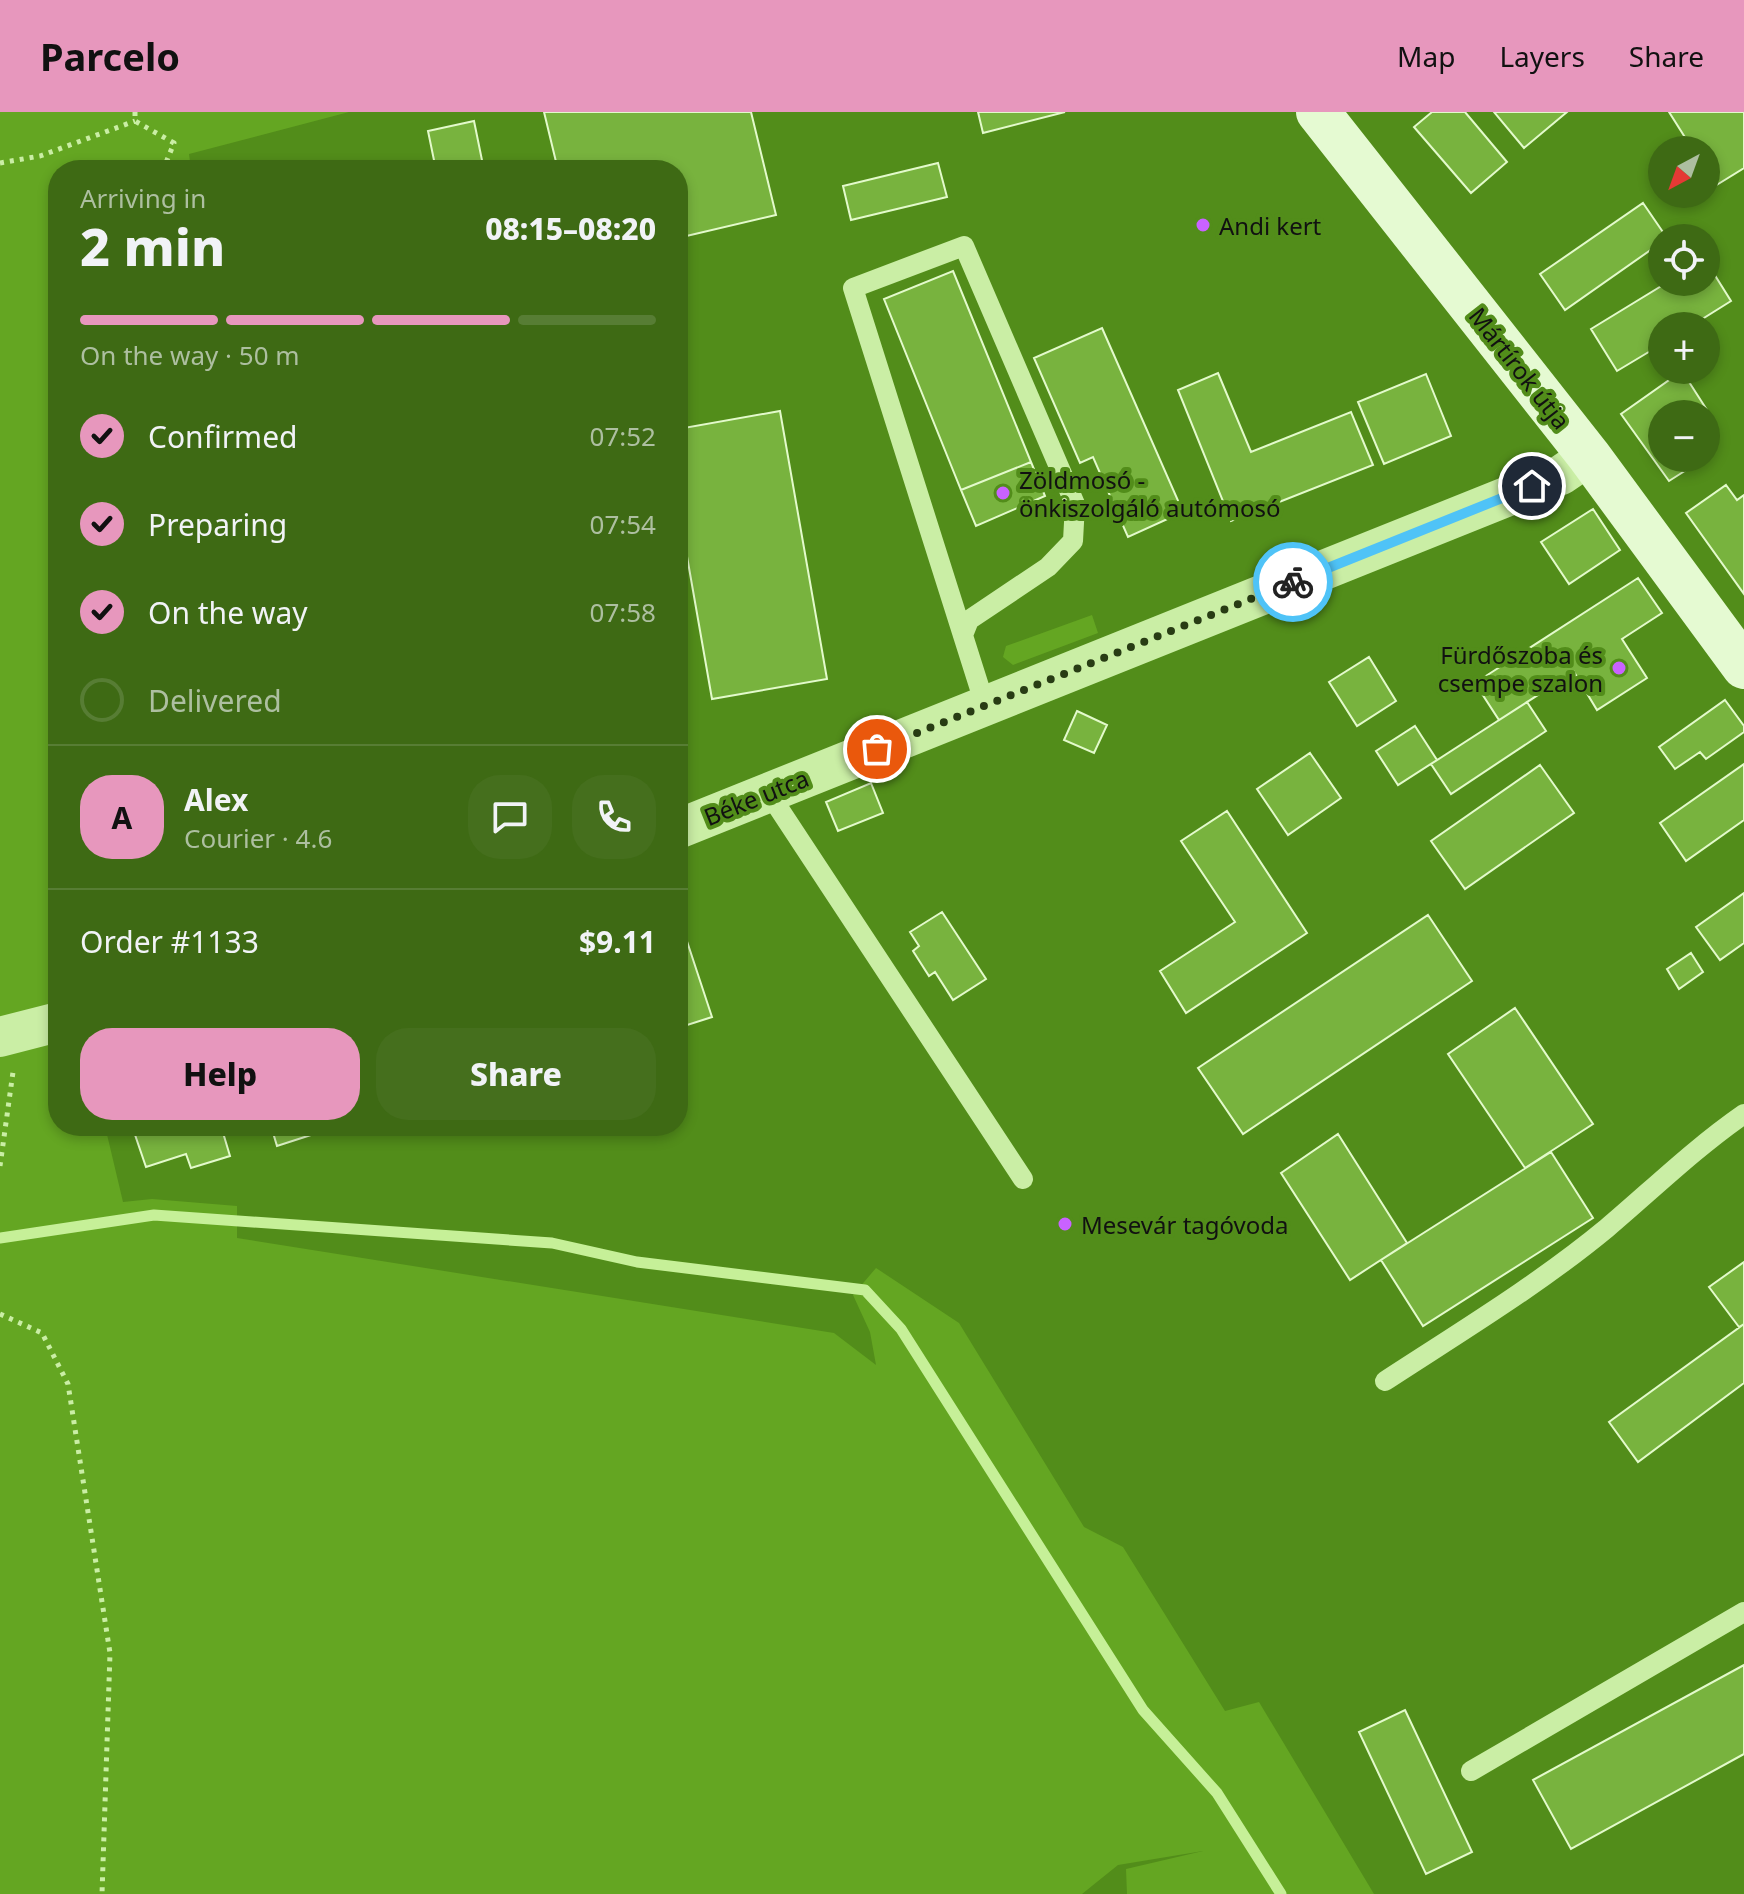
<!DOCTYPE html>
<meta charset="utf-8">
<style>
:root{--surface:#3e6a14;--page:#456f1d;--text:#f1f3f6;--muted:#adbfa0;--line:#577d34;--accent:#e797bd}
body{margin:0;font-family:"Noto Sans",sans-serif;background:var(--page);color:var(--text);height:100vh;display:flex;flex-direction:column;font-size:30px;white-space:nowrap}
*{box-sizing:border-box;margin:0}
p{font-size:26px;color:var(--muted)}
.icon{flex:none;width:44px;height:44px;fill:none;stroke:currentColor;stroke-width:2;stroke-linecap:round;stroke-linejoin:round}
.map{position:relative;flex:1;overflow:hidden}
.panel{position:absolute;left:48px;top:48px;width:640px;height:976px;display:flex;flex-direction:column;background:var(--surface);border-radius:32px;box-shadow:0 4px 12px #0003}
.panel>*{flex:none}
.needle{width:52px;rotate:221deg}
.controls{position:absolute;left:1648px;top:24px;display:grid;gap:16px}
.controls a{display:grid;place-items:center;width:72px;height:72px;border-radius:50%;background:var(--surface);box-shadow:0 4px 12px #0003;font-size:40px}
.pin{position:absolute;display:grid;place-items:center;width:68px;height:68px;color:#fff;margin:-34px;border:4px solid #fff;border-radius:50%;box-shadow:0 2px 8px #0007}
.courier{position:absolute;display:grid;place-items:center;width:80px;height:80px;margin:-40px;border:6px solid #4fc3f7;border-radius:50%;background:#fff;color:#222;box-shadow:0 2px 10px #0007}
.overview em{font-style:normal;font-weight:800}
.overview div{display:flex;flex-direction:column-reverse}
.overview{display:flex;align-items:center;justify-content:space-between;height:136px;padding:0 32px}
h1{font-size:52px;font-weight:800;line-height:60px}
.bar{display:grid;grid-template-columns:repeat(4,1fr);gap:12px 8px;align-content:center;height:96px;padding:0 32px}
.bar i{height:10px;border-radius:6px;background:var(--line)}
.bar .selected{background:var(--accent)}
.bar p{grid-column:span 4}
.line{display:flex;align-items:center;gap:20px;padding:0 32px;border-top:2px solid var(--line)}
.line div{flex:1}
.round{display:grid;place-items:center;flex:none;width:84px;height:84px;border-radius:32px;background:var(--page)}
ol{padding:0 32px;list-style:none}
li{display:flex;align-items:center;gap:24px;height:88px}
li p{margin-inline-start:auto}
li .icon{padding:8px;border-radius:50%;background:var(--accent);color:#111;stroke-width:4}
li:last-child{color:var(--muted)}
li i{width:44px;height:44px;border:4px solid var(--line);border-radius:50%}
.primary-button{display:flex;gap:16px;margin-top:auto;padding:16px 32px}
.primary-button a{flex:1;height:92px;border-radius:32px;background:var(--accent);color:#111;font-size:32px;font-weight:800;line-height:92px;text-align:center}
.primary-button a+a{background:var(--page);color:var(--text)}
header{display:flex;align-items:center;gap:48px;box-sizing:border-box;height:112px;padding:0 40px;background:var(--accent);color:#111}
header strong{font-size:38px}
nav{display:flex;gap:44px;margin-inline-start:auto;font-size:28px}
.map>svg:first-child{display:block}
.green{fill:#64a622}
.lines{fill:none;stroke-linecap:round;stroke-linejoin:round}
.stream{stroke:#c6f098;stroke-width:11}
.building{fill:#78b33e;stroke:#e3facb;stroke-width:2}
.path{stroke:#caeea5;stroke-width:5;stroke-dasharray:4 6;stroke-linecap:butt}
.lane{stroke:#caeea5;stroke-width:20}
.street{stroke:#caeea5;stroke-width:40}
.secondary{stroke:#e5fad2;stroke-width:44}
.done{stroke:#283c14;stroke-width:8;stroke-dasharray:0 14.4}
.route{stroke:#4fc3f7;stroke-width:10}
.poi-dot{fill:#c962ff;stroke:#528d1a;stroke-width:3}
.labels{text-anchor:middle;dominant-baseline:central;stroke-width:8;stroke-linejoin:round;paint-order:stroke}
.poi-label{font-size:24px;fill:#111;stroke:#528d1a;text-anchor:start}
.street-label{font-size:24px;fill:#111;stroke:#528d1a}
</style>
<header>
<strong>Parcelo</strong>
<nav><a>Map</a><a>Layers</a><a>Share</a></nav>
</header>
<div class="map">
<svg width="1744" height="1782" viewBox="0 0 1744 1782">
<rect width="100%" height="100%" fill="#528d1a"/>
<path class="green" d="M0,0H349L189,42L191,58H58V1014H105L123,1090L152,1087L237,1094V1126L834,1221L876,1253L870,1220L853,1183L876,1156L959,1211L1084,1415L1123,1435L1225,1599L1259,1590L1374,1782H1127L1126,1757L1203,1739L1118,1753L1082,1782H0Z
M1092,503L1098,521L1013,553L1003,545L1006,534Z"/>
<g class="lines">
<path class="stream" d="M0,1126L154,1103L552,1131L637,1150L865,1178L901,1217L1143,1598L1217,1681L1281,1782"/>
</g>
<path class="building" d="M544,0H751L776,103L678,126V58H558Z
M978,0H1065L983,21Z
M1432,0H1465L1507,50L1471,81L1414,15Z
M1494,0H1567L1524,36Z
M1669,0H1744V56L1715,74L1706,60V38H1693Z
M474,9L484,58H436L428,19Z
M938,51L947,85L851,108L843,74Z
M1643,91L1667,126H1662V130L1565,198L1540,162Z
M1706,149L1731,189L1691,214H1662V232L1617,259L1591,217L1668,170H1706Z
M953,159L1031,350L961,378L884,187Z
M1102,216L1183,400L1128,425L1093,345L1080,351L1034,246Z
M1682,259L1707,298L1702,302H1662V346H1705L1669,369L1621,302Z
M1218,261L1251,340L1351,300L1373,353L1231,409L1178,278Z
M1426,262L1451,324L1384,352L1358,290Z
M780,299L827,567L712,587L678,393V317Z
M1031,350L1045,384L976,414L961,378Z
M1726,373L1737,388L1744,383V482L1686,401Z
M1593,397L1620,438L1569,472L1541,430Z
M1638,466L1662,501L1622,527L1647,566L1597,598L1574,560L1499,608L1475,571Z
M1369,545L1396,589L1357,614L1329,570Z
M1725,588L1744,614V620L1706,647L1700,640L1675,657L1659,635Z
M1527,590L1546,619L1451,682L1431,652Z
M1077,599L1107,613L1094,641L1064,628Z
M1415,614L1437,648L1398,673L1376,639Z
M1310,641L1341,686L1288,723L1257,677Z
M1744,652V708L1686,749L1660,711Z
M1540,653L1574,701L1465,777L1431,729Z
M871,671L883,701L838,719L826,690Z
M1227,699L1307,821L1186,901L1160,859L1235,810L1181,729Z
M1744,781V831L1720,848L1696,815Z
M942,800L986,867L953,888L935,860L929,864L913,839L919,834L910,820Z
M678,802L712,905L678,916Z
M1428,803L1472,869L1243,1022L1198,956Z
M1691,841L1703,860L1679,877L1667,857Z
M1515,896L1593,1012L1525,1056L1448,942Z
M132,1014H221L230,1044L191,1056L186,1042L146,1055Z
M271,1014H315L317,1021L277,1034Z
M1338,1022L1407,1131L1350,1168L1281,1061Z
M1551,1040L1593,1106L1423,1214L1381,1148Z
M1744,1150V1212L1739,1215L1709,1175Z
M1744,1212V1271L1638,1350L1609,1310Z
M1744,1553V1642L1571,1737L1533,1668Z
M1405,1598L1472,1740L1426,1762L1359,1620Z"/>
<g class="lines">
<path class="path" d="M135,0V9L174,31L163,58
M0,51L40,44L135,9
M0,1054L13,960
M0,1202L42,1221L68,1272L110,1541L102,1782"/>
<path class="lane" d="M963,523L969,508L1048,455L1073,429L1075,392L964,134L853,176L985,593
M768,680L1023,1067
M1385,1269C1460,1220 1538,1173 1607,1116C1653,1077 1695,1036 1744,1002
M1471,1659L1744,1500"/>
<path class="street" d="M678,717L1561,363L1589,344
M0,925L58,910"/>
<path class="secondary" d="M1318,0L1589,344L1744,555"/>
</g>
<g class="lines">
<path class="done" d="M877,637L1293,470"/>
<path class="route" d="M1293,470L1532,374"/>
</g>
<g class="poi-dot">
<circle cx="1203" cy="113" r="8"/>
<circle cx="1003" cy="381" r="8"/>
<circle cx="1619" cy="556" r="8"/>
<circle cx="1065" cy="1112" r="8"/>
</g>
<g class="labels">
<g class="poi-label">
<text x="1219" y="113">Andi kert</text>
<text x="1019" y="367">Zöldmosó -<tspan x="1019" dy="28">önkiszolgáló autómosó</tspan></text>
<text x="1603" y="542" text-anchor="end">Fürdőszoba és<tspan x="1603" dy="28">csempe szalon</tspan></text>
<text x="1081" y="1112">Mesevár tagóvoda</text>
</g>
<g class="street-label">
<text transform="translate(1520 256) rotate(52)">Mártírok útja</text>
<text transform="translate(756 685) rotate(-22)">Béke utca</text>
</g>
</g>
</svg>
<div class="controls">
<a><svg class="needle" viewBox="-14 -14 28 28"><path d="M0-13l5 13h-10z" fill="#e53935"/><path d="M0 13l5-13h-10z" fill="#adbfa0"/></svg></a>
<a><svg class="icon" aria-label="locate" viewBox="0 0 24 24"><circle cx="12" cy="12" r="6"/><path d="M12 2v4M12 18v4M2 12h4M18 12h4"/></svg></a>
<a>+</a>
<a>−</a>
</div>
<div class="pin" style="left:877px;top:637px;background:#ea580c"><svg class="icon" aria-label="bag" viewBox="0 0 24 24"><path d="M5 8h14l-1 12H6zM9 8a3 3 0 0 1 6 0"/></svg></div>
<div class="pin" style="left:1532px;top:374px;background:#1f2937"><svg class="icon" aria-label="home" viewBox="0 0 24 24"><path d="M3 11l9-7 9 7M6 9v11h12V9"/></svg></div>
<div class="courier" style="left:1293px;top:470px"><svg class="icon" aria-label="bike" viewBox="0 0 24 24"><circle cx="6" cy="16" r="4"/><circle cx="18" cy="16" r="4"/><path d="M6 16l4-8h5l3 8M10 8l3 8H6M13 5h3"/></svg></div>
<section class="panel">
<div class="overview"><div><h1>2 min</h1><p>Arriving in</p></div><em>08:15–08:20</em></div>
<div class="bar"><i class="selected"></i><i class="selected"></i><i class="selected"></i><i></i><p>On the way · 50 m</p></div>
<ol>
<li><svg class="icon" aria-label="check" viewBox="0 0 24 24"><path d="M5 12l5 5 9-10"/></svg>Confirmed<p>07:52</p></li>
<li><svg class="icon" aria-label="check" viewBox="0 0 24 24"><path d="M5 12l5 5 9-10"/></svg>Preparing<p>07:54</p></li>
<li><svg class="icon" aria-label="check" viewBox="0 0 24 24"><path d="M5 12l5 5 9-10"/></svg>On the way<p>07:58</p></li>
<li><i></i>Delivered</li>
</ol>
<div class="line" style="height:144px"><b class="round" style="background:var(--accent);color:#111">A</b><div><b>Alex</b><p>Courier · 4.6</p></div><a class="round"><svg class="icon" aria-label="chat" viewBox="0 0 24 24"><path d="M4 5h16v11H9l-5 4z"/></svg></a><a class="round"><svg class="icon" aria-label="phone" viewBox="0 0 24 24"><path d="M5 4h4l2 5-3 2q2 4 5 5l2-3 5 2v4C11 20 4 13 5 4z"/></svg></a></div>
<div class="line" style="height:104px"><div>Order #1133</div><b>$9.11</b></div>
<div class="primary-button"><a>Help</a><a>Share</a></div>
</section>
</div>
